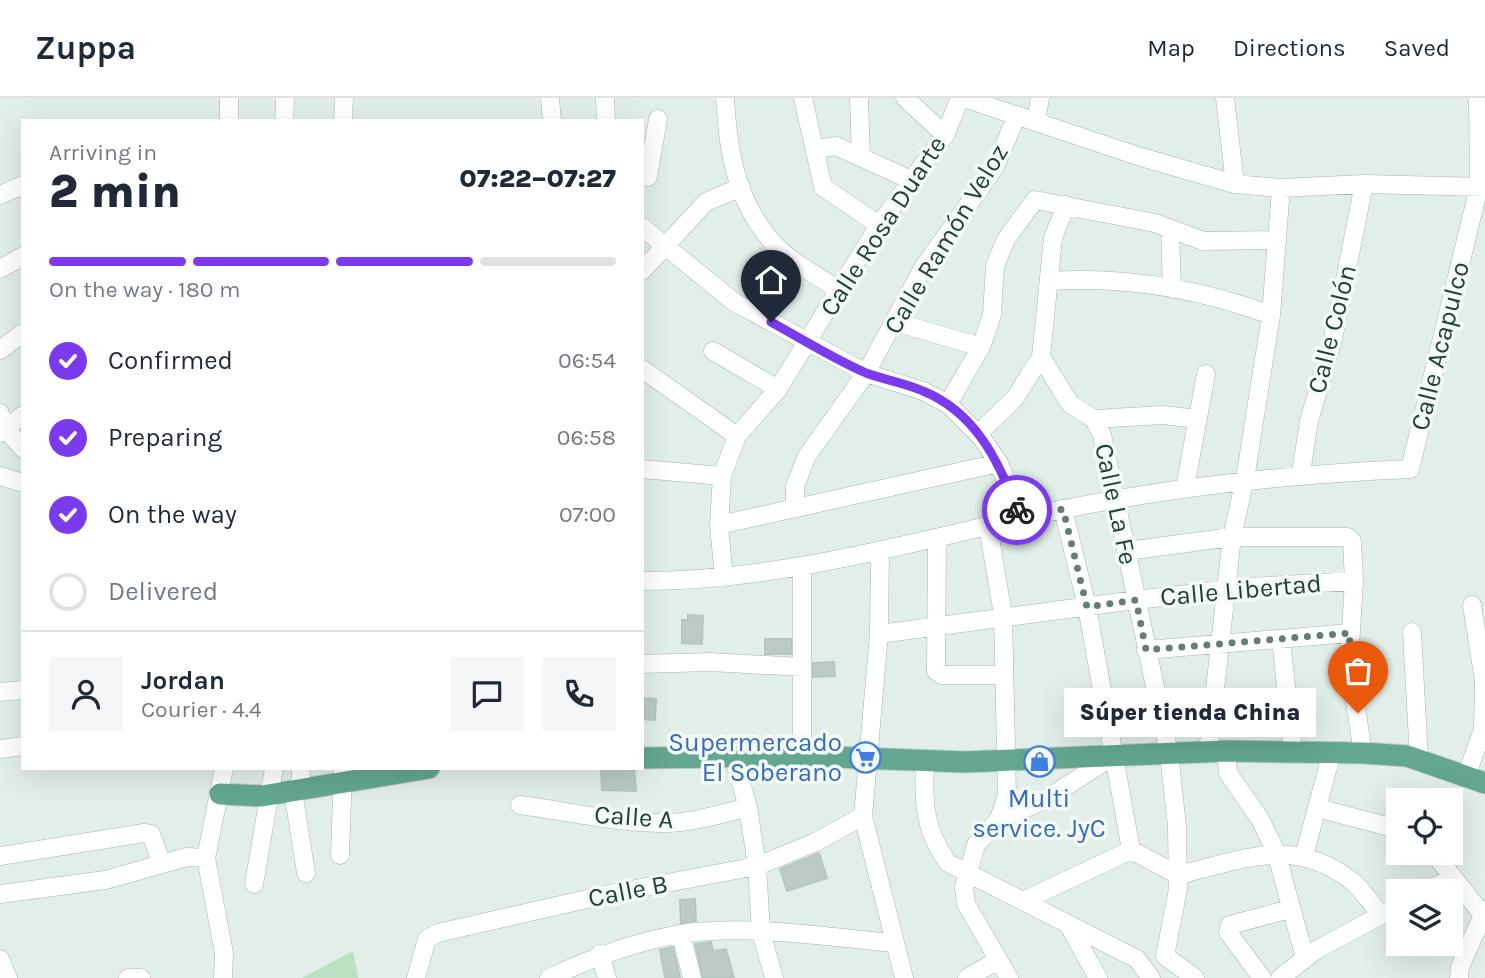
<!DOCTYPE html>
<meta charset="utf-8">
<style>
:root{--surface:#fff;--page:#f6f6f7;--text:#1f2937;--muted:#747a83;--line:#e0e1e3;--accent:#7c3aed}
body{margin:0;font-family:Karla,sans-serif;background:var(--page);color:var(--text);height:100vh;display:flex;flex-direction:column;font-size:26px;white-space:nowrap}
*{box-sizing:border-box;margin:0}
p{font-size:23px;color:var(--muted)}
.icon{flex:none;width:38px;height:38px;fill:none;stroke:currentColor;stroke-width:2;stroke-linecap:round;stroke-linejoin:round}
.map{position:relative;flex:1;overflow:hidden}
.panel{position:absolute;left:21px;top:21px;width:623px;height:651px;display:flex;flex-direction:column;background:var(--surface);border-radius:0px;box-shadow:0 7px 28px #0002}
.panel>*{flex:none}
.controls{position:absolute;left:1386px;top:690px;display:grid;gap:14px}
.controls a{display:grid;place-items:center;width:77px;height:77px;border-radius:0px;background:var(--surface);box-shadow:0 7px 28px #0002;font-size:35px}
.pin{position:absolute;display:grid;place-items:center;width:60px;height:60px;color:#fff;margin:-72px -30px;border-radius:50% 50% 50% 0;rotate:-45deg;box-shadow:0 0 7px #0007}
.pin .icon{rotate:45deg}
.courier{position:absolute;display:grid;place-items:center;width:70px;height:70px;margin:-35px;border:5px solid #7c3aed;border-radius:50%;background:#fff;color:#222;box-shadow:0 2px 9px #0007}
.bubble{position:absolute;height:49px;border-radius:0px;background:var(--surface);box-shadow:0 7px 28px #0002;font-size:23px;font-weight:800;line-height:49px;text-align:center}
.overview em{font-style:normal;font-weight:800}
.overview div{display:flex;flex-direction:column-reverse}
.overview{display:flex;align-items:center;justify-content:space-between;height:119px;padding:0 28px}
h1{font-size:46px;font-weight:800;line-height:52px}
.bar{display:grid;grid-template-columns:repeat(4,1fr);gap:10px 7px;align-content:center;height:84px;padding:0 28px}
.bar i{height:9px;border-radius:5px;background:var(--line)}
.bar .active{background:var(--accent)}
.bar p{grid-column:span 4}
.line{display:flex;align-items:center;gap:18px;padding:0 28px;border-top:2px solid var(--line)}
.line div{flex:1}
.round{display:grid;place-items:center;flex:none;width:74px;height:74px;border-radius:0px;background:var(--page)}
ol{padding:0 28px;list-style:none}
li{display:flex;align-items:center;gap:21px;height:77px}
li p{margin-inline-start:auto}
li .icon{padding:7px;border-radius:50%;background:var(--accent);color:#fff;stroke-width:4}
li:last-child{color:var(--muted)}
li i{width:38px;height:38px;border:4px solid var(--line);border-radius:50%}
header{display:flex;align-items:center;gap:42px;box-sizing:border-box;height:98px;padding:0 35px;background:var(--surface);border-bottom:2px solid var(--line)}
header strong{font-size:33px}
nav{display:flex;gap:38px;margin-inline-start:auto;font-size:24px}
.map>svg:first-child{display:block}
.green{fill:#bae1c1}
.building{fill:#baccc3;stroke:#b4c8be;stroke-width:2}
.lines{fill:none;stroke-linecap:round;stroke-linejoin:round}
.minor-casing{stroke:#a4b7af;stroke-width:19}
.major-casing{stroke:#c1cac6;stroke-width:23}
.minor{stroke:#fff;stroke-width:18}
.major{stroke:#63a790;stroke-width:21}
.done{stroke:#647e74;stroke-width:7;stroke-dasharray:0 12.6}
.route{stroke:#7c3aed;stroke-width:9}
.labels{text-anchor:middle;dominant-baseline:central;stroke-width:7;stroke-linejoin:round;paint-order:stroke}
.street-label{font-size:26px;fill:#204135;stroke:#f4faf6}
.shop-label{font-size:26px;fill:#366cbe;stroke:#f4faf6;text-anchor:end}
</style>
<header>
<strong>Zuppa</strong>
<nav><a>Map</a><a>Directions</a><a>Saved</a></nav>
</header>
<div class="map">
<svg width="1485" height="880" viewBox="0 0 1485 880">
<rect width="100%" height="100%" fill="#e2eee8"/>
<path class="green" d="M353,853L358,880H302Z"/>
<path class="building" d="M688,517L703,518L702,546L682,545V522H688Z
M765,541H791V556H765Z
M834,564L835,578L813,579V565Z
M642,600L656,601L655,622L642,621Z
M601,670H634L636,693L602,692Z
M819,755L827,780L787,793L780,771Z
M695,801L696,823L681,825L680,802Z
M711,844L713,853L726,851L734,880H703L695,846Z
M673,849L680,880H665L664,873L660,852Z"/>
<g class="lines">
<defs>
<path id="minor" d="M229,0V23
M550,0L552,23
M605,0L606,23
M725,0C728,55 737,108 777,149C793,166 820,179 839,192
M803,0L823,89L879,127
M859,0L861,59
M905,0L945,37
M964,0L1141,59L1235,86L1281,90L1364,86L1485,89
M1225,0L1235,86
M284,23L285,3
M343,23L344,0
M1036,23L1040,0
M815,51L836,48L911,82
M648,79L658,21
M0,97L23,87
M642,129L734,204L866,275L923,293L948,306L981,339L999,365L1020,420
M1170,131L1172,191
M0,171L23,158
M642,173L706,104L741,89
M1050,183C1126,178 1200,191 1271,217
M895,224L981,249
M0,252L23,235
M713,253L778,291
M1041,259L1070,306L1094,321L1102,337L1169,655L1177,728L1178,791L1165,858L1195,880
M642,271L737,338
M948,306L981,249L992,217L995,168L1006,141L1035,102L1155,125L1203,143L1277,142
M0,315L5,330L23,351
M1094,321L1163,317L1197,321
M0,335L23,317
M978,336L1015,300L1041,259L1053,140L1066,107
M642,371L722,378
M1301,375L1309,323L1333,241L1364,86
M0,378L23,385
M1185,390L1206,276
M795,410V388L807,358L866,275L923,170L995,69L1017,17
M1063,411L1087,509L1131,752
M719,427L999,365
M988,428L1003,517L1007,697L999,721L976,747L964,789L966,806L1009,880
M937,440L936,573L942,577H1004
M1127,453L1232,439H1348L1352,443L1354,483L1349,565L1363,655
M880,454L879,536L863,718L904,880
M802,469V658
M724,480L719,427L722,378L737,338L778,291L879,127L945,37L960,0
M642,483C787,483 923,440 1064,411C1179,388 1293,376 1410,371L1479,89L1478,0
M1412,534L1419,661
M879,536L1136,502L1250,489L1354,483
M1281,541L1293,654
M1146,552L1350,535
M642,566L710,564L802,569
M0,594L23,592
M0,651L23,648
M1226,653L1228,675L1260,721L1276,754L1305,860
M1208,654L1232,439L1245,381L1271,217L1281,90
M733,658L748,709L757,768L761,834L774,880
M925,664C923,703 924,732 948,765L1137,861L1151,880
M1466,679L1483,631L1484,583L1472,507
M300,691L301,670
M293,693L306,775
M520,707C567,713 615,725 664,725C692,725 720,716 748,709
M1317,710L1398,731
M999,721L1043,703L1112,659
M1433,754L1482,816
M340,757L343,670
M0,758L144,735L151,736L162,766
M1304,758L1332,654
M254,786L274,670
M1427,793L1453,779
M0,796L105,782L187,759L206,760
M1023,803L1131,752L1178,777C1242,762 1295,737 1353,784C1363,793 1372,807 1381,817
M1069,828L1098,880
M681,836L692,880
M600,856L607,880
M0,861L8,880
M128,880H141
M223,880L224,855L206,760L224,670
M416,880L427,841L438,835L609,796L757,768L816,744L863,718
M549,880C591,860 634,844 680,836C750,826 825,839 894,845
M967,880L998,862
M1262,880L1228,834L1230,827L1290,811
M1280,880L1316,852L1398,808
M1459,880L1460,869L1485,812"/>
<path id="major" d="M642,660L806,658L965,664L1226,653L1363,655L1407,658L1485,685
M220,696L262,698L429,670"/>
</defs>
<use href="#minor" class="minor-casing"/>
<use href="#major" class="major-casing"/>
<use href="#minor" class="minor"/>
<use href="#major" class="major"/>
</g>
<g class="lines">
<path class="done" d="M1017,412L1020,420L1063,411L1087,509L1136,502L1146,552L1350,535L1349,565L1358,615"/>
<path class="route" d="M771,224C802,241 834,261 866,275C885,282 905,285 923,293C975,314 999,363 1017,412"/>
</g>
<defs>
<symbol id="supermarket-ring" viewBox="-11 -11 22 22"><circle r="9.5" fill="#f4faf6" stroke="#3f7fe0" stroke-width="1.5"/><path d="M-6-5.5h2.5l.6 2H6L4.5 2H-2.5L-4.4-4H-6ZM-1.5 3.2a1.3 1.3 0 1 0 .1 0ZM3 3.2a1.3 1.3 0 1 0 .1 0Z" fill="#3f7fe0"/></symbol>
<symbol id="shop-ring" viewBox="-11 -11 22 22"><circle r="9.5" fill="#f4faf6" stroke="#3f7fe0" stroke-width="1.5"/><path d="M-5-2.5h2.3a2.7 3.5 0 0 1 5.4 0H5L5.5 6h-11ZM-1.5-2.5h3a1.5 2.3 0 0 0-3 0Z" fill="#3f7fe0"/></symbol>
</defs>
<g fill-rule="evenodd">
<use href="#supermarket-ring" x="848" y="642" width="35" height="35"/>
<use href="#shop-ring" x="1022" y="646" width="35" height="35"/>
</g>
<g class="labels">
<g class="street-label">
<text transform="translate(883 128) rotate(-57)">Calle Rosa Duarte</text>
<text transform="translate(946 141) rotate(-59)">Calle Ramón Veloz</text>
<text transform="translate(1332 231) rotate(-76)">Calle Colón</text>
<text transform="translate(1440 248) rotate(-76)">Calle Acapulco</text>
<text transform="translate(1116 406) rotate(78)">Calle La Fe</text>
<text transform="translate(1241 492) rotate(-5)">Calle Libertad</text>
<text transform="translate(634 719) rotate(4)">Calle A</text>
<text transform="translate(628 793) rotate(-11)">Calle B</text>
</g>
<g class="shop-label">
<text x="842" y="644">Supermercado<tspan x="842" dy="30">El Soberano</tspan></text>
<text x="1039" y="700" text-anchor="middle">Multi<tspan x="1039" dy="30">service. JyC</tspan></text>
</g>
</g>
</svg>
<div class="controls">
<a><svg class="icon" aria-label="locate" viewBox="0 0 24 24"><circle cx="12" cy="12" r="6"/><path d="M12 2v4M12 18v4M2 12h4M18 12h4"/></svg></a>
<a><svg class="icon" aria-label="layers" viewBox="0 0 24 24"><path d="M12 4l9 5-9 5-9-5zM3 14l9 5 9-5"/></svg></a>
</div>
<div class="pin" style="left:1358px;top:615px;background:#ea580c"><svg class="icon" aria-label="bag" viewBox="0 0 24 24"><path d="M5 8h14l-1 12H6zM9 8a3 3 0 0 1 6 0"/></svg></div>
<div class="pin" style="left:771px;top:224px;background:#1f2937"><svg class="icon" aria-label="home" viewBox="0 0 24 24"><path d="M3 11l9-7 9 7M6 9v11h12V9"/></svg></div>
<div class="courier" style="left:1017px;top:412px"><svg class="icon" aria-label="bike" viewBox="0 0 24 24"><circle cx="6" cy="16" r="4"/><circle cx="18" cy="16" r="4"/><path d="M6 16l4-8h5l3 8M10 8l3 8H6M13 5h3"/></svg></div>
<div class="bubble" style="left:1064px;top:590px;width:252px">Súper tienda China</div>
<section class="panel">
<div class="overview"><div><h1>2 min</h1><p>Arriving in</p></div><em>07:22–07:27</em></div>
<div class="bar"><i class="active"></i><i class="active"></i><i class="active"></i><i></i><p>On the way · 180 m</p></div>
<ol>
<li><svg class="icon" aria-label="check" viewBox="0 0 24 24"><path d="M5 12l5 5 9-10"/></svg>Confirmed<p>06:54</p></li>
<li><svg class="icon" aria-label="check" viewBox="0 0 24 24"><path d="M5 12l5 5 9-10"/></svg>Preparing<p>06:58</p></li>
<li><svg class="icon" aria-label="check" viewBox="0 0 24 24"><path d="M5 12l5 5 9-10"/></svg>On the way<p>07:00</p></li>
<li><i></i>Delivered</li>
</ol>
<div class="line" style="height:126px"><a class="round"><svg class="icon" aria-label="person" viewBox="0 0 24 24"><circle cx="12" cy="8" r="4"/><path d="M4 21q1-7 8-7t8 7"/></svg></a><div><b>Jordan</b><p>Courier · 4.4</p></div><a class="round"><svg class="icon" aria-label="chat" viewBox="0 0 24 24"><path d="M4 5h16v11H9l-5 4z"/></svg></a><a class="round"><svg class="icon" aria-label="phone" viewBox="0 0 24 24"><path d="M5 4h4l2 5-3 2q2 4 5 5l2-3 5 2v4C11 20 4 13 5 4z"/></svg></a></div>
</section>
</div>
